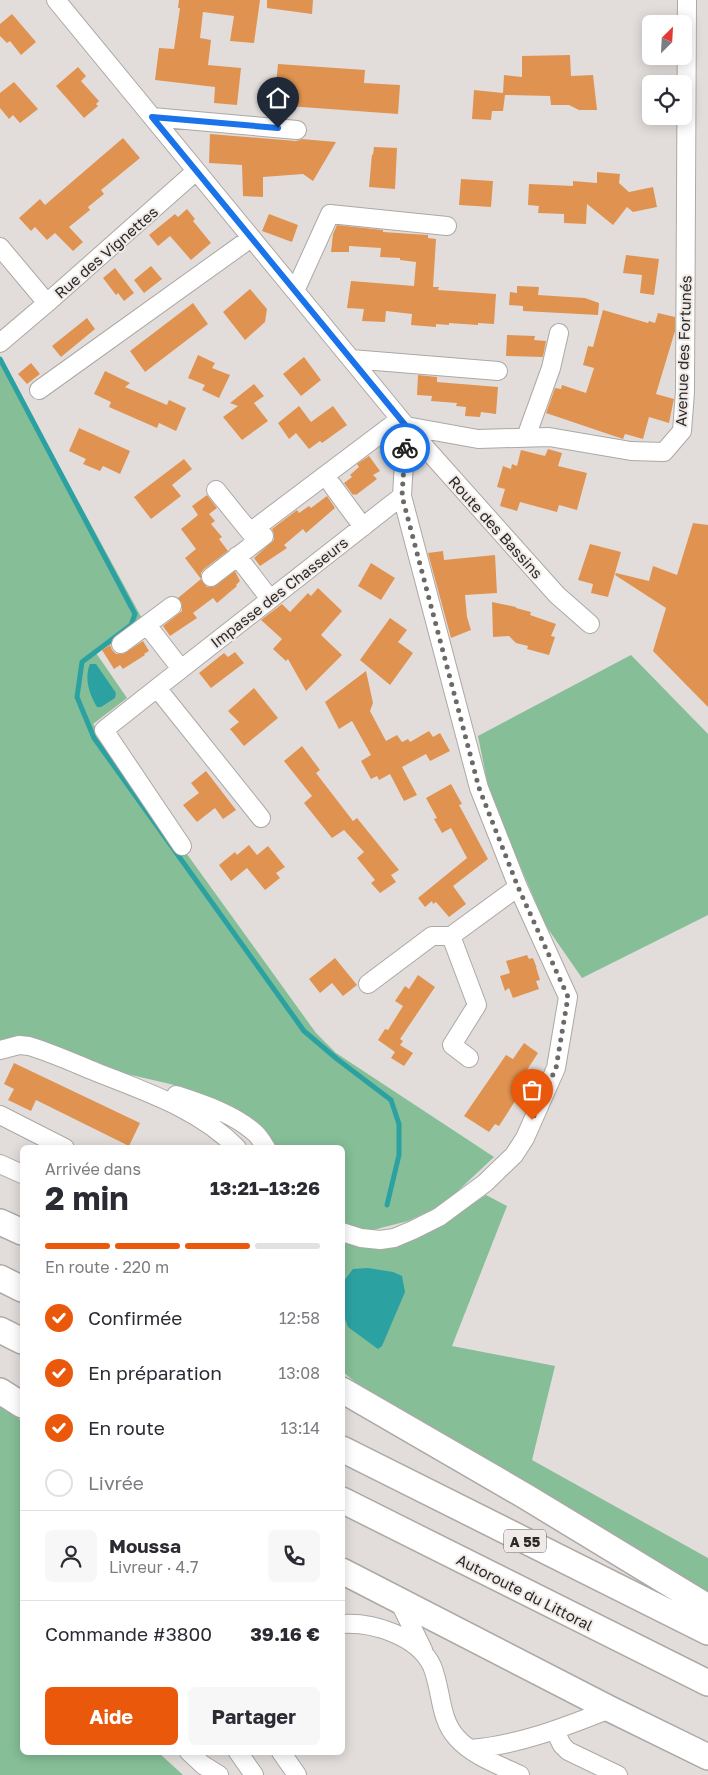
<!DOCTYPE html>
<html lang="fr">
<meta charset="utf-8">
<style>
:root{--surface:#fff;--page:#f7f7f7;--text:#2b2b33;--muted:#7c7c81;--line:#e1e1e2;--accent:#ea580c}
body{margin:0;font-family:"Golos Text",sans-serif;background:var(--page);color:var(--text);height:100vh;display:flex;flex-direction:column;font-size:19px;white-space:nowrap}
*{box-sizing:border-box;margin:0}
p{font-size:16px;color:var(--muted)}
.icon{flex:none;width:28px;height:28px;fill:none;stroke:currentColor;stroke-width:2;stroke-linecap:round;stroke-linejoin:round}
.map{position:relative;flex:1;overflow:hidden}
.details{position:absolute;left:20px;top:1145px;width:325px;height:610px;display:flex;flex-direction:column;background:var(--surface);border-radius:8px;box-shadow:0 2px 12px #0003}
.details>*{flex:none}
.needle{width:32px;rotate:24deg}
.fabs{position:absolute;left:642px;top:15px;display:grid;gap:10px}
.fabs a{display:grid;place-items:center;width:50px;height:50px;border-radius:8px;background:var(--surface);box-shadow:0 2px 12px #0003;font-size:25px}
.pin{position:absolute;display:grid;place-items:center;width:42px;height:42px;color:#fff;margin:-51px -21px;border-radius:50% 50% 50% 0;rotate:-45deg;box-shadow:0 0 5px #0007}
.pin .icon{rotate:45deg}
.courier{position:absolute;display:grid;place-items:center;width:50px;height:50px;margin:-25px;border:4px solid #1a73e8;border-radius:50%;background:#fff;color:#222;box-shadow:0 1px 6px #0007}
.overview em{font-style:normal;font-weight:700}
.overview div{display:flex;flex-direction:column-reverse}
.overview{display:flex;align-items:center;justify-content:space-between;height:85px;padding:0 25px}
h1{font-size:32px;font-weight:700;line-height:38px}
.bar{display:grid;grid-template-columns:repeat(4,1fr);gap:8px 5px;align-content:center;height:60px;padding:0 25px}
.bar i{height:6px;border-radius:4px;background:var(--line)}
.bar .current{background:var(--accent)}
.bar p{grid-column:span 4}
.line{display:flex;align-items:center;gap:12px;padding:0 25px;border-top:1px solid var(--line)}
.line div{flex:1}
.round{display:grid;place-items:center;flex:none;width:52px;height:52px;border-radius:8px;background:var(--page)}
ol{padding:0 25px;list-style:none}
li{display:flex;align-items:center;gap:15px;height:55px}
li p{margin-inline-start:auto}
li .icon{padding:5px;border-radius:50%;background:var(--accent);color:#fff;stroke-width:4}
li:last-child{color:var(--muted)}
li i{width:28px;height:28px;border:2px solid var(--line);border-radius:50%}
.button{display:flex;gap:10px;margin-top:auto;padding:10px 25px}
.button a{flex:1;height:58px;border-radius:8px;background:var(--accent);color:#fff;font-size:20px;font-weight:700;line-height:58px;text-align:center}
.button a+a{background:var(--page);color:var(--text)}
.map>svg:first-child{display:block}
.green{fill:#85be97}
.water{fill:#2ca1a2}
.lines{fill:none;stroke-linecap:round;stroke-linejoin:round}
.stream{stroke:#2ca1a2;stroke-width:5}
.building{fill:#e09350}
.minor-casing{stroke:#aca8a4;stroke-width:20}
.highway-casing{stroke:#aca8a4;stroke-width:28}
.minor{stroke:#fff;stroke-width:18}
.highway{stroke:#fff;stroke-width:25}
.done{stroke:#6c6967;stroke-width:5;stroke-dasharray:0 9}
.route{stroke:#1a73e8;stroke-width:6}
.labels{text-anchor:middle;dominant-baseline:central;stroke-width:4;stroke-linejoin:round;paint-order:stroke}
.shield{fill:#efeae7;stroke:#666462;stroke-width:1}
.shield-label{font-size:14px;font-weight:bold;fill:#2c2a29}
.street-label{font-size:15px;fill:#2c2a29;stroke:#efeae7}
</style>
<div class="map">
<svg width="708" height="1775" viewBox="0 0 708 1775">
<rect width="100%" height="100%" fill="#e2ddda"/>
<path class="green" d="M0,357L145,624L96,653L127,698L93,724L316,1033L336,1053L494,1157L444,1204L408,1221L365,1232L343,1223L342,1148L275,1147L254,1120L183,1087L114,1071L30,1039L0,1040Z
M631,655L708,734V915L582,978L546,926L490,796L478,736Z
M486,1195L507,1206L452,1346L555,1366L532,1460L708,1558V1594L364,1389L343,1372L342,1238L365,1245L450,1219Z
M0,1406L22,1421V1752L159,1753L183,1775H0Z"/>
<path class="water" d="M90,664H96L116,693L115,698L101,707H97C89,694 84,678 90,664Z
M368,1268L393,1272L402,1276L405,1292L382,1346L378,1349L348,1327L343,1313V1282L353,1269Z"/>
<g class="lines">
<path class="stream" d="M0,359L135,614L131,625L82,662L77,697L94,738L304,1031L337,1059L391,1100L399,1124V1155L387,1205"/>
</g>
<path class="building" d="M179,0H260L254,43L230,41L234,16L203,12L200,38L211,40L208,65L241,68L237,105L214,103L215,87L155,80L159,48L174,49L180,8H178Z
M267,0H313L312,14L267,8Z
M12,14L36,42L21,55L10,41L7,43L0,36V24Z
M570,55L571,76L593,75L597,110H579L569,105H551L550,96L505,95L503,111H492L491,120L472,119L474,90L503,93L504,75L522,77V56Z
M278,64L365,70L364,83L400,85L398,114L274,105Z
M78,67L86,76L81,81L99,101L96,104L98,106L84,118L56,86Z
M14,82L38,109L20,123L13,115L9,119L0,108V93Z
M210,134L296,141L302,139L336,142L313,181L303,174L263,177V197L243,196L242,165L209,163Z
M123,138L140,158L101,190L104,194L88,207L90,210L69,227L83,242L73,251L55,233L47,240L35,227L31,231L19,218L40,199L45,205Z
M374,147L397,148L395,189L369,187L372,154L373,155Z
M597,172L620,174L619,183L629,192L653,187L657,207L633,212L627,207L613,225L587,204L586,224L564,223V214L538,213L539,206L528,205L529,184L573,186V181L597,183Z
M461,179L493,181L491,207L459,205Z
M187,209L195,219L193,221L211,243L191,260L170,236L158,246L149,235L175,214L178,217Z
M269,214L298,225L292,242L262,231Z
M337,225L383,230V232L428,235V238L436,239L433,287H439L438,290L496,294L494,324L478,323V325L449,323V325L436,324V327L411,325L412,314L386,311L385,322L362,321L364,309L347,308L351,281L414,286L416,262L400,260V258L380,257L381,248L349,246V252H331L333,234Z
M626,255L659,259L654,295L640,293L642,275L623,273Z
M151,266L162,279L144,293L134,280Z
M115,268L134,293L124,301L118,293L116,295L103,278Z
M517,286L539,287L538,295L585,298L599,303L598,315L523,311V306L509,305L510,292L517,293Z
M250,289L267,309L265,322L245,340L223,312Z
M193,303L208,324L145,372L130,351Z
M603,310L648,323L649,321L655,323L658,313L675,317V331L656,394L674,399L669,423L649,417L643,439L625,434L623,439L546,413L555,388L561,389L562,385L586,393L594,368L583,365L588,346L593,347Z
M87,318L95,329L61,357L52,346Z
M507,335L535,336L534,340L546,341L543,357L506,356Z
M198,355L215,363L212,368L230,375L219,398L202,390L205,385L188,378Z
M304,357L321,380L301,396L283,374Z
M31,363L40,374L27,384L18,374Z
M105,371L130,383L125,387L167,405L169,400L186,408L176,431L159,423L157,428L109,407L111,402L94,394Z
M418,375L437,377V382L498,387L496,414L481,412L480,417L465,416L466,407L456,406L457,403L431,401L432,396L417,395Z
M254,384L264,396L254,403L268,421L242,440L223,417L238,406L230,403Z
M299,406L311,422L333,406L347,425L322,443L320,441L309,449L296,433L289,439L278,423Z
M79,428L130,451L120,474L103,466L100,471L83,464L86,459L69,451Z
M548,449L562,453L558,466L587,473L577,510L559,505L557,512L520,502L517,511L500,506L505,489L497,487L503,466L511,469L512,464L517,466L521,450L545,456Z
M369,456L380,471L373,475L377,479L356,495L355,494L353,495L344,483L352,477L350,475L359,467L357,464Z
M184,459L192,469L172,485L181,496L151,519L134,497Z
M207,495L217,508L209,514L215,521L211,524L222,537L219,539L228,551L204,569L201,573V579L185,558L196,549L181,529L198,515L192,506Z
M327,496L335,508L306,533L303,529L284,545L287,548L260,566L254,558L274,540V534L272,529L297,510L299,513L309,506L311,508Z
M693,523L708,525V707L653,651L666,608L615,575L616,573L649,581L653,566L677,575Z
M590,544L621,552L608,597L591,593L593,584L578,580Z
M443,551L444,560L495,555L497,593L465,595L467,617L471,630L451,638L428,553Z
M371,563L395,578L381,600L358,586Z
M235,571L240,581L236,585L237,586L217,603L213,598L193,613L197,618L170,636L163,626L182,611V604L178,598L201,579L207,587H213Z
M318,588L342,611L321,635L342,655L306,691L288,659L286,661L273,649L282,639L261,620L282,604L290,612L308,593L311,596Z
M492,602L516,607V608L531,612L530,615L556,624L551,636L555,637L549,655L527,649L528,646L516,643L509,636L493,637Z
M390,618L407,630L398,642L413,653L390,685L360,660Z
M143,641L149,651L144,654L145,655L123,669L120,665L114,669L102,650L110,645L112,650L116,654H123Z
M235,652L244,663L211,688L199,673L224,653L228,657Z
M366,671L373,703L370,711L386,741L397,735L402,742L408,739L410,742L429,731L433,737L440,733L450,751L430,761L426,754L402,767L417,795L404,801L390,774L379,780L377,776L371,779L361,761L371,755L352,721L339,729L325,702Z
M254,688L278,718L244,746L230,729L239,722L228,711Z
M302,746L320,770L316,773L353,821L357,818L399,870L391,875L396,882L380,893L371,883L375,880L357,858L364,852L344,830L332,838L304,803L312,796L284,761Z
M206,771L236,810L223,819L215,808L197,822L183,805L199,793L191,783Z
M451,784L462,804L459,805L488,859L453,886L466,904L449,917L436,902L433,904L432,901L425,907L418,898L467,858L451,828L442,833L434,819L437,818L426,798Z
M249,845L257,855L268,846L285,867L276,873L280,878L265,890L247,868L231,881L219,865L235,852L237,855Z
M527,955L529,959L533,958L536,966H537L536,967L540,980L536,981L539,989L513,998L509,988L505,991L500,976L510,973L506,961Z
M335,958L357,985L343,996L332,983L320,993L309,979Z
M418,975L435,987L400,1039L403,1041L400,1045L413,1053L404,1066L391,1058L395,1052L378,1040L385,1029L388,1030L403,1006L395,1001L405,986L409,989Z
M524,1043L538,1053L527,1070L529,1071L517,1089L521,1092L499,1126L495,1124L489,1132L464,1116L506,1055L513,1059Z
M14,1063L140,1123L129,1146L36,1100L31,1111L8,1100L14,1089L4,1084Z"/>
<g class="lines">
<defs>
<path id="minor" d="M56,0L406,426L478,439L549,437L631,451L664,452L682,431L685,392L687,0
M152,117L297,130
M0,247L47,303L196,171
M295,291L330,214L447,226
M0,343L47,303
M351,359L498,371
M39,390L251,238
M406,426L557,595L590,624
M526,437L551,368L559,333
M332,485L363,527
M216,490L250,532L400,419
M237,556L270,599
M211,577L264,536
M147,625L181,669
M121,644L172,606
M157,688L104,730L182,846
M261,818L157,688L402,496
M368,984L432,936H451
M0,1050L19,1045L29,1046C52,1053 74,1063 96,1072C146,1092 199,1109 237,1148
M469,1058L452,1045L477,1005L451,936L518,887
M176,1095C203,1104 232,1113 254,1132C259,1136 263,1143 266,1148
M0,1115L65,1148
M0,1164L22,1174
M342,1232L361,1238L380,1240L394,1238L413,1230L439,1217L485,1183L514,1155L525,1138L556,1068L568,997L518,887L479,788L402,496L406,426
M398,1599L423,1650
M342,1624C373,1622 418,1636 432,1666C442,1690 439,1719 457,1738C473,1756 499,1765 520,1775
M555,1731L562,1745L568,1751L618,1775
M470,1749C519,1745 565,1727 610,1709
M189,1752L203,1765L219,1775
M238,1752L254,1775
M281,1752L297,1775"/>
<path id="highway" d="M0,1222L22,1232
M0,1278L22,1289
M0,1330L22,1341
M342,1390L525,1496L708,1607
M0,1391L22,1405
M342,1449L708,1632
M342,1500L708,1683
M342,1571L610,1709L708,1757"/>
</defs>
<use href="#minor" class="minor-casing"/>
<use href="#highway" class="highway-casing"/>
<use href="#minor" class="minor"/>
<use href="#highway" class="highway"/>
</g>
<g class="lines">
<path class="done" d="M405,448L402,496L479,788L518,887L568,997L556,1068L532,1120"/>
<path class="route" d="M278,128L152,117L406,426L405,448"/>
</g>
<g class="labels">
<rect class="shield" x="504" y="1529.5" width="42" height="23" rx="4"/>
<g class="shield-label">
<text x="525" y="1541">A 55</text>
</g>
<g class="street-label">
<text transform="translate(106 252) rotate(-41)">Rue des Vignettes</text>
<text transform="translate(683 351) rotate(-88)">Avenue des Fortunés</text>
<text transform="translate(496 527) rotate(48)">Route des Bassins</text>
<text transform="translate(279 592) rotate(-38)">Impasse des Chasseurs</text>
<text transform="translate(525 1592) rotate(27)">Autoroute du Littoral</text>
</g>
</g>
</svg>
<div class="fabs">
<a><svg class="needle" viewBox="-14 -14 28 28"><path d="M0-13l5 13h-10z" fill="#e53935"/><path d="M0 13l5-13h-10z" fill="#7c7c81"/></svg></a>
<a><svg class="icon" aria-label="locate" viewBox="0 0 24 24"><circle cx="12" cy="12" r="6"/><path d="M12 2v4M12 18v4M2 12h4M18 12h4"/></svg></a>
</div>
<div class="pin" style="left:532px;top:1120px;background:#ea580c"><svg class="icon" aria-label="bag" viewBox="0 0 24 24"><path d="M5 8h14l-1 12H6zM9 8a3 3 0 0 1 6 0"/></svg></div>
<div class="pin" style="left:278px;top:128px;background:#1f2937"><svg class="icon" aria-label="home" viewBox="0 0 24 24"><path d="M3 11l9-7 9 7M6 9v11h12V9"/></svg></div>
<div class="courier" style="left:405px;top:448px"><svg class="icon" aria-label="bike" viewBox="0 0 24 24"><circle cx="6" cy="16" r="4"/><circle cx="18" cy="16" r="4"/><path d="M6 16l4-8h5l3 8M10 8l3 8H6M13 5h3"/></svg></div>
<section class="details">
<div class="overview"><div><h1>2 min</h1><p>Arrivée dans</p></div><em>13:21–13:26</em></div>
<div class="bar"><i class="current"></i><i class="current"></i><i class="current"></i><i></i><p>En route · 220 m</p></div>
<ol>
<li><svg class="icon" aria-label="check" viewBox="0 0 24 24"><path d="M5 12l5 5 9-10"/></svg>Confirmée<p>12:58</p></li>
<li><svg class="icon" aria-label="check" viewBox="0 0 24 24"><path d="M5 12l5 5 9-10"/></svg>En préparation<p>13:08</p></li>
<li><svg class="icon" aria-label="check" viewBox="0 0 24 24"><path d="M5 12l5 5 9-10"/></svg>En route<p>13:14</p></li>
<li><i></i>Livrée</li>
</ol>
<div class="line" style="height:90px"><a class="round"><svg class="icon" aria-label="person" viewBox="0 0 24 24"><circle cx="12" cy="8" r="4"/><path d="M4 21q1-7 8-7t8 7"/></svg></a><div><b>Moussa</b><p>Livreur · 4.7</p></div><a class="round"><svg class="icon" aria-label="phone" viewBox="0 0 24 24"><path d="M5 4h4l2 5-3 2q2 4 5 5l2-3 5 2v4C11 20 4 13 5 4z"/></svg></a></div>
<div class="line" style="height:65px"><div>Commande #3800</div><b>39.16 €</b></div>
<div class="button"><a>Aide</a><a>Partager</a></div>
</section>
</div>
